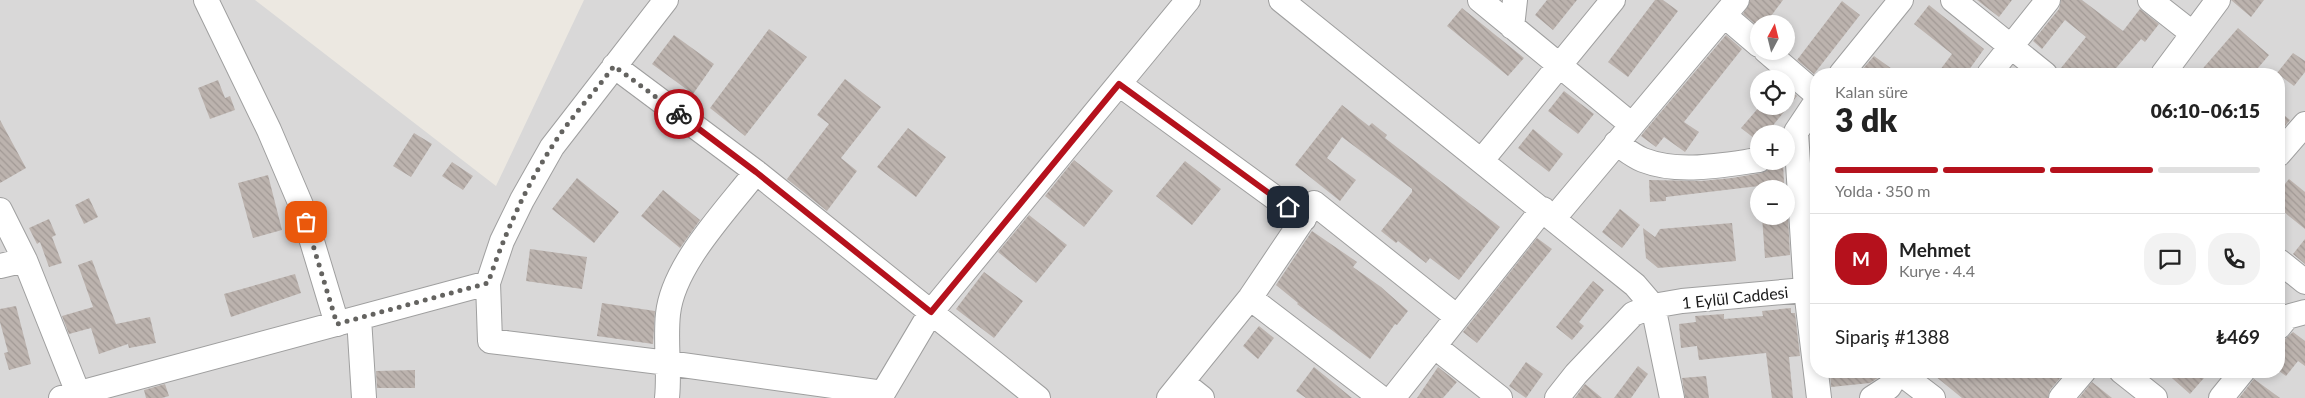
<!DOCTYPE html>
<html lang="tr">
<meta charset="utf-8">
<style>
:root{--surface:#fff;--page:#f2f2f2;--text:#222;--muted:#767676;--line:#e0e0e0;--accent:#b5111c}
body{margin:0;font-family:Lato,sans-serif;background:var(--page);color:var(--text);height:100vh;display:flex;flex-direction:column;font-size:19px;white-space:nowrap}
*{box-sizing:border-box;margin:0}
p{font-size:16px;color:var(--muted)}
.icon{flex:none;width:28px;height:28px;fill:none;stroke:currentColor;stroke-width:2;stroke-linecap:round;stroke-linejoin:round}
.map{position:relative;flex:1;overflow:hidden}
.sheet{position:absolute;left:1810px;top:68px;width:475px;height:310px;display:flex;flex-direction:column;background:var(--surface);border-radius:20px;box-shadow:0 2px 8px #0003}
.sheet>*{flex:none}
.needle{width:32px;rotate:7deg}
.tools{position:absolute;left:1750px;top:15px;display:grid;gap:10px}
.tools a{display:grid;place-items:center;width:45px;height:45px;border-radius:50%;background:var(--surface);box-shadow:0 2px 8px #0003;font-size:25px}
.pin{position:absolute;display:grid;place-items:center;width:42px;height:42px;color:#fff;margin:-21px;border-radius:10px;box-shadow:0 2px 8px #0006}
.courier{position:absolute;display:grid;place-items:center;width:50px;height:50px;margin:-25px;border:4px solid #b5111c;border-radius:50%;background:#fff;color:#222;box-shadow:0 1px 6px #0007}
.summary em{font-style:normal;font-weight:800}
.summary div{display:flex;flex-direction:column-reverse}
.summary{display:flex;align-items:center;justify-content:space-between;height:85px;padding:0 25px}
h1{font-size:32px;font-weight:800;line-height:38px}
.bar{display:grid;grid-template-columns:repeat(4,1fr);gap:8px 5px;align-content:center;height:60px;padding:0 25px}
.bar i{height:6px;border-radius:4px;background:var(--line)}
.bar .active{background:var(--accent)}
.bar p{grid-column:span 4}
.line{display:flex;align-items:center;gap:12px;padding:0 25px;border-top:1px solid var(--line)}
.line div{flex:1}
.round{display:grid;place-items:center;flex:none;width:52px;height:52px;border-radius:20px;background:var(--page)}
.map>svg:first-child{display:block}
.residential{fill:#d9d8d8;fill-rule:evenodd}
.building{fill:url(#building-back-hatch)}
.lines{fill:none;stroke-linecap:round;stroke-linejoin:round}
.minor-casing{stroke:#9f9f9f;stroke-width:26}
.minor{stroke:#fff;stroke-width:24}
.done{stroke:#646360;stroke-width:5;stroke-dasharray:0 9}
.route{stroke:#b5111c;stroke-width:6}
.labels{text-anchor:middle;dominant-baseline:central;stroke-width:4;stroke-linejoin:round;paint-order:stroke}
.street-label{font-size:16px;fill:#1b1b1b;stroke:#fff}
</style>
<div class="map">
<svg width="2305" height="398" viewBox="0 0 2305 398">
<defs>
<pattern id="building-back-hatch" width="6" height="6" patternUnits="userSpaceOnUse" patternTransform="scale(1.25)"><rect width="6" height="6" fill="#bcb3ae"/><path d="M-1 5l2 2M0 0l6 6M5-1l2 2" fill="none" stroke="#a19995"/></pattern>
</defs>
<rect width="100%" height="100%" fill="#ece8e1"/>
<path class="residential" d="M0,0H255L496,186L584,0H2305V398H0ZM1759,24H1786V51H1759ZM1816,74H2279V371H1816ZM1759,79H1786V106H1759ZM1759,134H1786V161H1759ZM1759,189H1786V216H1759Z"/>
<path class="building" d="M1547,0H1577L1553,30L1535,15Z
M1655,0H1663L1678,11L1628,77L1608,62Z
M1750,0H1783L1765,24H1759V27L1743,14Z
M1977,0H2012L1999,17Z
M2061,0H2082L2123,31L2140,9L2159,24L2145,42L2141,39L2111,74H2068L2061,68L2086,37L2065,20L2042,49L2033,41L2059,9Z
M2231,0H2264L2251,17Z
M1842,1L1860,15L1814,74L1797,60Z
M1929,5L1984,49L1966,74H1937L1952,54L1914,24Z
M1462,8L1524,58L1508,76L1447,26Z
M2238,28L2269,55L2253,74H2198Z
M769,29L807,57L745,136L710,108Z
M674,35L714,64L693,94L652,64Z
M1726,35L1742,49L1684,122L1699,132L1685,152L1664,137L1656,147L1641,136L1644,132Z
M2293,53L2305,61V72L2294,86L2277,73Z
M1874,56L1899,74H1863L1860,72Z
M845,79L881,107L841,158L857,171L827,211L787,179L829,124L817,115Z
M218,80L225,98L230,96L235,110L210,119L198,88Z
M1786,87L1797,96L1766,134H1759V142L1741,128L1760,106H1786Z
M1564,91L1594,114L1578,134L1548,111Z
M1342,105L1369,126L1372,123L1387,135L1385,138L1500,227L1459,280L1430,258L1426,263L1398,241L1396,243L1381,231L1412,192V189L1342,137L1327,158L1356,180L1340,201L1295,165Z
M2279,111L2290,120L2280,132L2279,131Z
M0,120L26,168L0,183Z
M908,128L946,157L916,197L877,167Z
M1533,129L1563,154L1549,172L1518,148Z
M414,133L432,144L411,177L393,166Z
M1074,160L1113,191L1084,227L1045,196Z
M1185,161L1221,189L1192,225L1156,196Z
M452,162L473,176L463,190L442,176Z
M1783,163L1784,183L1666,197V201L1650,202L1649,180L1701,181L1732,178L1761,173L1768,170L1772,164Z
M1812,170H1816V234Z
M268,175L282,230L253,238L238,183Z
M577,178L619,212L594,243L552,209Z
M2289,179L2305,192V229L2279,208V191Z
M663,190L700,220L680,248L641,216Z
M89,198L98,217L84,224L75,205Z
M1620,209L1640,225L1622,248L1602,232Z
M1029,215L1067,245L1036,283L998,252Z
M1762,216H1788L1790,255L1765,258Z
M49,219L56,235L52,237L62,263L49,267L40,242L37,244L29,228Z
M1732,223L1736,261L1658,268L1646,258L1643,228L1655,237L1660,229Z
M1312,231L1357,262L1353,267L1381,287L1408,311L1397,325L1395,324L1370,359L1297,304L1298,303L1276,285Z
M1537,238L1552,249L1477,343L1463,332Z
M2305,239V264L2293,254Z
M530,249L587,257L582,289L526,281Z
M92,260L116,324L150,317L156,343L129,348L128,344L99,354L91,328L69,334L62,316L93,307L78,265Z
M984,272L1023,301L994,338L956,309Z
M295,274L301,293L231,317L224,294Z
M1593,281L1604,290L1579,322L1584,326L1572,340L1556,327Z
M602,303L655,311L653,344L597,336Z
M16,306L31,364L9,370L4,353L8,352L0,322V309Z
M1791,308V313H1795L1800,356L1789,357L1793,398H1772L1766,353L1699,360L1697,346L1681,348L1679,324L1696,322L1695,316L1724,314V319L1763,316L1762,311Z
M1259,326L1274,338L1258,359L1243,346Z
M2293,332L2305,341V366L2298,361L2286,376L2279,371V340H2284Z
M1526,362L1543,374L1526,398L1509,386Z
M1638,366L1648,374L1631,398H1614Z
M1314,367L1330,380L1352,398H1306L1296,391Z
M1438,367L1457,382L1443,398H1417Z
M415,370V388H377L376,371Z
M1830,371H1883L1879,377L1870,383L1831,387Z
M1929,371H2053L2061,377L2050,390L2048,398H1962Z
M2164,371H2210L2190,394Z
M1706,376L1709,398H1685L1682,378Z
M2254,379L2280,398H2239Z
M2092,382L2112,398H2079Z
M165,384L169,396L162,398H146L144,390Z
M1585,384L1602,398H1575Z"/>
<g class="lines">
<defs>
<path id="minor" d="M206,0L269,130L301,205L337,324
M666,0L552,147L522,200L502,241L488,283L490,341L668,363L883,393
M1281,0L1635,285L1653,306L1672,398
M1480,0L1632,125
M1953,0L2045,74
M2150,0L2192,33
M1725,16L1759,45
M1512,27L1515,0
M1766,51L1816,94
M614,66L756,172L1038,398
M1841,74L1901,0
M1989,74L2048,0
M2163,74L2218,0
M1119,84L1304,219
M1816,102L1796,132L1806,290L1819,398
M1616,143C1625,149 1633,156 1643,160C1679,174 1722,165 1759,160
M2279,154L2305,124
M1482,160L1613,0
M0,210L25,260L80,398
M1554,218L1737,0
M2279,261L2305,282
M0,266L25,260
M1250,298L1381,398
M359,318L364,398
M2279,327L2287,317L2305,312
M1434,346L1500,398
M2121,371L2155,398
M1899,372L1933,398
M1182,382L1202,398
M61,398L488,283
M667,398C670,370 665,342 668,314C673,265 726,211 756,172
M880,398L931,312L1188,0
M1169,398L1250,298L1314,203L1457,317
M1393,398L1543,209
M1557,398L1576,374L1633,314L1653,306L1682,301L1816,289
M1872,398L1889,387L1899,371
M2061,398L2084,371
M2221,398L2243,371"/>
</defs>
<use href="#minor" class="minor-casing"/>
<use href="#minor" class="minor"/>
</g>
<g class="lines">
<path class="done" d="M306,222L337,324L488,283C504,236 524,190 551,148C569,119 594,93 614,66L679,114"/>
<path class="route" d="M679,114L756,172L931,312L1119,84L1288,207"/>
</g>
<g class="labels">
<g class="street-label">
<text transform="translate(1735 297) rotate(-6)">1 Eylül Caddesi</text>
</g>
</g>
</svg>
<div class="tools">
<a><svg class="needle" viewBox="-14 -14 28 28"><path d="M0-13l5 13h-10z" fill="#e53935"/><path d="M0 13l5-13h-10z" fill="#767676"/></svg></a>
<a><svg class="icon" aria-label="locate" viewBox="0 0 24 24"><circle cx="12" cy="12" r="6"/><path d="M12 2v4M12 18v4M2 12h4M18 12h4"/></svg></a>
<a>+</a>
<a>−</a>
</div>
<div class="pin" style="left:306px;top:222px;background:#ea580c"><svg class="icon" aria-label="bag" viewBox="0 0 24 24"><path d="M5 8h14l-1 12H6zM9 8a3 3 0 0 1 6 0"/></svg></div>
<div class="pin" style="left:1288px;top:207px;background:#1f2937"><svg class="icon" aria-label="home" viewBox="0 0 24 24"><path d="M3 11l9-7 9 7M6 9v11h12V9"/></svg></div>
<div class="courier" style="left:679px;top:114px"><svg class="icon" aria-label="bike" viewBox="0 0 24 24"><circle cx="6" cy="16" r="4"/><circle cx="18" cy="16" r="4"/><path d="M6 16l4-8h5l3 8M10 8l3 8H6M13 5h3"/></svg></div>
<section class="sheet">
<div class="summary"><div><h1>3 dk</h1><p>Kalan süre</p></div><em>06:10–06:15</em></div>
<div class="bar"><i class="active"></i><i class="active"></i><i class="active"></i><i></i><p>Yolda · 350 m</p></div>
<div class="line" style="height:90px"><b class="round" style="background:var(--accent);color:#fff">M</b><div><b>Mehmet</b><p>Kurye · 4.4</p></div><a class="round"><svg class="icon" aria-label="chat" viewBox="0 0 24 24"><path d="M4 5h16v11H9l-5 4z"/></svg></a><a class="round"><svg class="icon" aria-label="phone" viewBox="0 0 24 24"><path d="M5 4h4l2 5-3 2q2 4 5 5l2-3 5 2v4C11 20 4 13 5 4z"/></svg></a></div>
<div class="line" style="height:65px"><div>Sipariş #1388</div><b>₺469</b></div>
</section>
</div>
